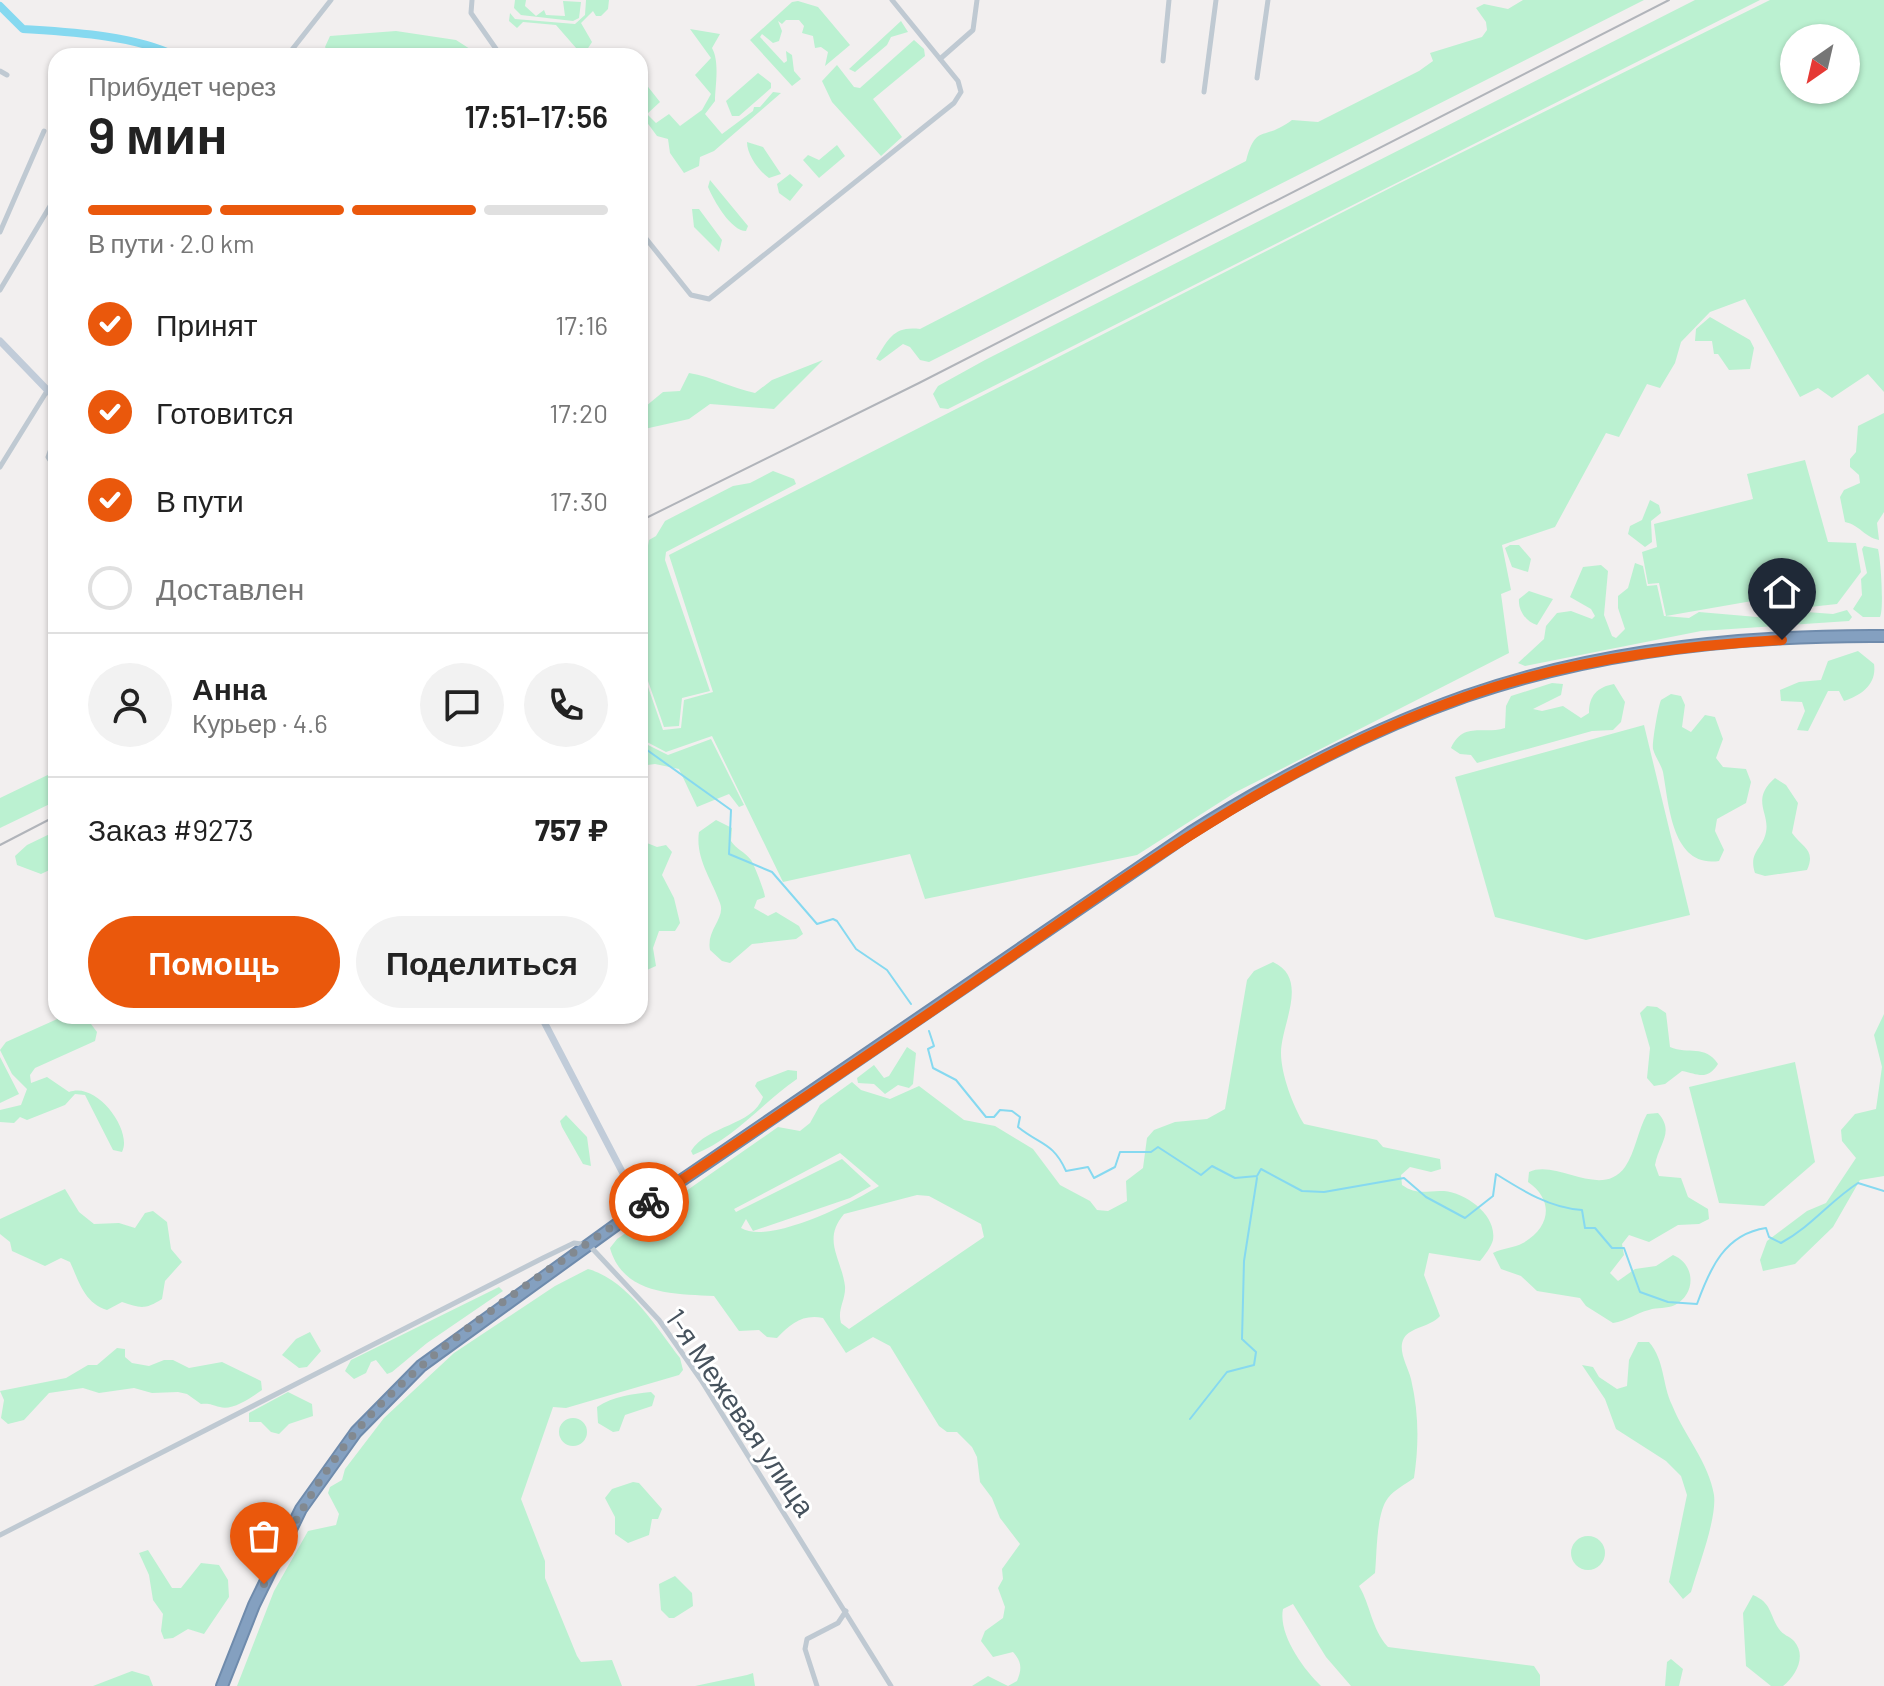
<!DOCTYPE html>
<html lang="ru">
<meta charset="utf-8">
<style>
:root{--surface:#fff;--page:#f2f2f2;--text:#222;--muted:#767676;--line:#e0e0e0;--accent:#ea580c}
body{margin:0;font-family:Barlow,sans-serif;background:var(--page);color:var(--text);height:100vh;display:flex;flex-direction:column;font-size:30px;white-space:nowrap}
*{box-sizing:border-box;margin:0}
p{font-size:26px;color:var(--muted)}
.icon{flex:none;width:44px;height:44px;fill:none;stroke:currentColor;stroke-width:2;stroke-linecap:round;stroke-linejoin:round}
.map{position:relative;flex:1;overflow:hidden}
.details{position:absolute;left:48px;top:48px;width:600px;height:976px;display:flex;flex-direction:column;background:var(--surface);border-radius:24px;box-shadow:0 2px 6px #0004}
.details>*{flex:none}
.needle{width:52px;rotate:214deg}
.fabs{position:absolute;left:1780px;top:24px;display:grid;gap:16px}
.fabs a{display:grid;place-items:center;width:80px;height:80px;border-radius:50%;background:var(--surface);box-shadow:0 2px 6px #0004;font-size:40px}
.pin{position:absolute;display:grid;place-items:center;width:68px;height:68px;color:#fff;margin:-82px -34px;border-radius:50% 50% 50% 0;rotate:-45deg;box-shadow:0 0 8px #0007}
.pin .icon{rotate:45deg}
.courier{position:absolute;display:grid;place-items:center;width:80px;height:80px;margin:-40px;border:6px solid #ea580c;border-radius:50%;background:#fff;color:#222;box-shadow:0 2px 10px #0007}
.summary em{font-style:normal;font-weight:600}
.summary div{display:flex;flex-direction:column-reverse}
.summary{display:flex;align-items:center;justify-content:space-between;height:136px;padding:0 40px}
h1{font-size:52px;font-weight:600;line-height:60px}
.bar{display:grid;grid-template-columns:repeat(4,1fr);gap:12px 8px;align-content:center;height:96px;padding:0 40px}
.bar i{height:10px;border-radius:6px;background:var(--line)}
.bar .selected{background:var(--accent)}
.bar p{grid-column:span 4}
.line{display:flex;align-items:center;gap:20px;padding:0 40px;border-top:2px solid var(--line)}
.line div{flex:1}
.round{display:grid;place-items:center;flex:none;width:84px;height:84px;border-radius:42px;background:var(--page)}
ol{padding:0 40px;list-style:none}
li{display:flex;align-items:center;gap:24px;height:88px}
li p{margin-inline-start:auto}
li .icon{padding:8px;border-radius:50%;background:var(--accent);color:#fff;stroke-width:4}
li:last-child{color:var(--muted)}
li i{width:44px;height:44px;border:4px solid var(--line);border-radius:50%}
.action{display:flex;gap:16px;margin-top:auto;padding:16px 40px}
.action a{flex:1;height:92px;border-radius:48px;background:var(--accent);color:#fff;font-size:32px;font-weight:600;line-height:92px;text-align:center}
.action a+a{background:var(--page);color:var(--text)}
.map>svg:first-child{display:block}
.green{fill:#bbf1d1;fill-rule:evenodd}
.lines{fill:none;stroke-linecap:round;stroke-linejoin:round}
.stream{stroke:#86d9f0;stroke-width:2}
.river{stroke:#86d9f0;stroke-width:8}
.highway-casing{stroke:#6f8bac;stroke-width:14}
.street{stroke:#bfc9d2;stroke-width:5}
.secondary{stroke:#c1ccd9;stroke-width:7}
.highway{stroke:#84a0c0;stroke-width:10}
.rail{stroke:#b1b4ba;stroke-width:2}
.done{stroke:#828990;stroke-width:8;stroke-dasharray:0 14.4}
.route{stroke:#ea580c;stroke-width:10}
.labels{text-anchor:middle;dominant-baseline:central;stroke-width:6;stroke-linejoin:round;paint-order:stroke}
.street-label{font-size:28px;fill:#46525d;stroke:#fff}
</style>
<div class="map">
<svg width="1884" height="1686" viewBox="0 0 1884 1686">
<rect width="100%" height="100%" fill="#f2efef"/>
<path class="green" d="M515,0H526L525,6L536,16L544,10L546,15L565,16L563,1L581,2L579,18L573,21L521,15L514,8Z
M586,0H609L608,9L601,16H596L593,11L581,23L592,42L583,56L556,25L523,22L517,28L509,21L510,13L515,19L575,24L585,15Z
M1523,0H1644L929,362L920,360L910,347L903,344L880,361L876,359C889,338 894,326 920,329L1246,161C1256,123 1263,142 1292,120L1318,122L1419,71L1433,61L1430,53L1482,37L1487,30L1486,22L1476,8L1484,4L1508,9Z
M1695,0H1760L948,409L940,408L933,394L938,386L985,360Z
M1770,0H1884V392L1868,374L1832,398L1818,388L1800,397L1745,299L1710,312L1681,342L1675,363L1660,388L1647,384L1619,437L1606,433L1555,527L1502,545L1511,590L1501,594L1509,653L1236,792L1137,855L925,899L910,854L783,882L712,736L666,752L645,741L640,729V686L647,684L663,730L681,728L684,700L713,692L669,555L1400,183ZM1846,38V90H1794V38Z
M798,1L818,7L850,45L825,66L828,52L821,47L815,48L813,36L802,33L804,26L799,20H786L782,24L778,21L782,31L779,41L773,43L762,34L760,37L784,63L787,61L786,51L792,55L794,71L801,79L792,86L750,40L792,2Z
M901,21L908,32L891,37L887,45L855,72L849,69Z
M690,29L720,34L712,48C720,62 715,87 715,101L705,114L722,134L753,111L754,107H760L773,92L781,93L714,151L700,157L699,166L684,173L670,153L668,139L657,136L640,113V76L647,78L645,83L660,102L647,114L656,123L669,114L680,126L702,110L711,94L695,75L711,58Z
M396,31L456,40L470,49L485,51V56H330L325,47L330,36Z
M914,40L924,49L925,56L873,99L902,137L881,156L832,102L822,81L837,65L854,87L860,88Z
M758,73L771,83V88L739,116H732L726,101Z
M747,142L763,147L781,174L769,178C759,171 747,155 747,142Z
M837,145L845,156L819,178L803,160L808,155L819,160Z
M790,174L803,185L790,201L779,193L777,184Z
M710,180L748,226L746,231C731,231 714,201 708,187Z
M692,209H699L722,240L719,252L694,227Z
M1710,317L1750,340L1754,348L1750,369L1729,370L1718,354H1714L1712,341H1695L1696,329Z
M823,360L774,409L710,404L689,419L640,430V411L663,392L680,391L689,373C713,377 731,388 755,393L772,380Z
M1884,413V512L1877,523L1879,540C1864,537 1860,525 1845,522L1840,497L1844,490L1860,483L1859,475L1850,467V459L1856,452L1858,426Z
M1805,460L1828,542L1856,543L1861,572L1837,604L1756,613L1752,601L1666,616L1659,583L1648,584L1642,552L1657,547L1654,524L1753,499L1747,474Z
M773,471L794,479L796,484L666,552L665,560L710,691L682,698L679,726L664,727L648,681L640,684V567L645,563L649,540L656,536L665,521L733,486L750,483Z
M1650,500L1659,505L1661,513L1651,521L1652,542L1645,547L1628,534L1630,526L1642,520Z
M1510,545H1519L1531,559L1528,572L1512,567L1505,548Z
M1864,546L1878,549C1881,561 1884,609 1880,617H1863L1853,609L1862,595L1861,579L1867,573L1862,549Z
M1635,563L1643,566L1647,586L1657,585L1664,616L1689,618L1699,612L1757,617L1807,612L1833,614L1847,610L1852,617L1849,621L1701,631L1525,666L1518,663L1544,639L1546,626L1557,613L1571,611L1592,619L1595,616L1591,609L1570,597L1583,567L1601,565L1608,571L1604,615L1612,636L1616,638L1625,629L1618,608V596L1628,588Z
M1529,591L1553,599L1537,625C1526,622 1518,610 1519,599Z
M1858,651L1874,664C1877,684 1862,695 1844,701L1839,691H1828L1808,731L1797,730L1805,711L1802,702L1781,701L1780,690L1799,682L1821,680L1828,661Z
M1552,683L1563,684L1561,695L1533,709L1542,711L1563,706L1581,718L1589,713C1589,696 1597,687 1614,684L1625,702L1621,722L1613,730L1592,731L1477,763L1471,755L1460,754L1451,748C1463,721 1484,735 1505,728L1506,706L1511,696Z
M1671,694L1681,696L1685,705L1682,727L1691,732L1705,715L1715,717L1723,739L1716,758L1723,767L1746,769L1751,782L1746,803L1717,819L1715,831L1724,850L1719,861C1672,868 1669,805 1663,772C1661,764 1655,757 1653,749C1652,743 1658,707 1661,700Z
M1644,725L1690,915L1586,940L1495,917L1455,777Z
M640,735L644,743L668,755L711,739L744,805L739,807L729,794L697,807L679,769L655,764L640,766Z
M56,771V801L0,828V798Z
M1775,778L1786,785L1798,803L1792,833C1803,848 1816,850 1807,870L1765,876L1755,873C1748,852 1763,849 1766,832C1770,813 1750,800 1775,778Z
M716,820L732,828L731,841C736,849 745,852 751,860C753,862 765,892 765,897L757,900L754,908L768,916L776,912L799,926L803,934L796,939L752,944L730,963L722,961L710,950C706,930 726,918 720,903C712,880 695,858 699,832Z
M56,831V867L41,874L17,865L15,856L27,845Z
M642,841L657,847L666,845L672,852L662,875L674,898L680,923L675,931H659L653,948L656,966L640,973Z
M1273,962C1310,979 1281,1024 1281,1053C1281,1074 1293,1106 1304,1124L1377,1140L1383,1147L1440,1159L1441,1169L1431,1172L1410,1167L1401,1175L1402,1185C1418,1196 1427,1190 1444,1191C1466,1193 1497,1215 1493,1240C1491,1247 1485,1255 1480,1261L1429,1253L1424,1275L1440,1316C1430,1327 1411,1327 1404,1338C1397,1350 1408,1367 1411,1379C1419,1413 1419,1445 1414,1478C1406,1484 1394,1490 1388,1498C1376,1513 1377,1554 1375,1573L1359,1586C1371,1606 1371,1628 1388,1647L1534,1666L1540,1675V1686H1351L1326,1657L1293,1604L1283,1609C1278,1634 1303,1669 1321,1686H972L988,1676L1008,1686L1017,1681C1022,1669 1022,1662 1013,1652L993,1657L981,1641L985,1631L1003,1618L1005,1607L998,1588L1003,1579L1002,1569L1020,1544L1000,1518L992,1498L980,1482L977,1457L972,1447L957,1432H947L939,1426L890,1346L873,1337L846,1353L823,1318C802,1314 791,1324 777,1338L767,1337L759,1330L739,1331L714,1296C674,1294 623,1295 610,1248L617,1239L778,1127L800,1131L810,1123L820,1105L852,1082L861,1090L890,1099L919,1086L964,1120L995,1126L1033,1149L1060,1185L1090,1201L1097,1210L1108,1211L1127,1201L1126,1181L1143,1168L1147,1138L1154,1130L1175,1122L1207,1119L1225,1109L1247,980L1254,971ZM840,1153L879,1186C852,1203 769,1245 741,1228L746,1219L753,1231L850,1198L871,1186L842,1159L736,1212L734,1209ZM917,1195L929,1196L981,1224L984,1237L849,1329L841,1323C837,1309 846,1300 845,1286C841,1257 822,1240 844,1214Z
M1647,1006L1657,1007L1666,1013L1670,1047C1688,1055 1705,1044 1718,1064C1707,1081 1698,1074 1682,1071L1665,1084L1654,1086L1647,1078L1650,1048L1640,1013Z
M1884,1014V1176L1860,1180L1833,1227L1802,1257L1795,1264L1763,1271L1760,1260L1767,1241L1807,1211L1826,1203L1856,1158L1842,1141L1841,1130L1855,1114L1876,1109L1882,1067L1874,1035Z
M64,1016H85L97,1032L95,1041L35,1068L30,1075L31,1083L47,1077L69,1092C97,1081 133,1131 122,1152L113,1150L85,1095L75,1094L65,1105L27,1120L20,1117L14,1123L0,1122V1110L21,1105L27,1089L12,1074L0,1050L6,1042Z
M907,1047L916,1053L913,1084L909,1088L898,1085L885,1094L874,1084L858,1083L857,1078L874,1065L884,1078L889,1076Z
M0,1057L19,1094L0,1103Z
M1795,1062L1815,1162L1764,1206L1719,1203L1689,1087Z
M788,1070L797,1071V1079C762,1103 734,1139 693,1155L691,1151C707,1125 753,1126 763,1097L755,1086L757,1082Z
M1658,1113C1675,1132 1659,1143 1655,1165L1659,1176L1681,1178L1688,1197L1708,1209L1709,1219L1699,1224L1678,1225L1649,1242L1629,1235L1622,1244L1624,1255L1610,1273L1618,1281L1635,1269L1656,1266L1673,1255C1695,1264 1697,1293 1675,1305C1667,1309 1657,1307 1649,1310C1636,1313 1627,1321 1613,1323L1586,1306L1580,1298L1537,1291L1521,1276L1501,1269L1493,1253C1503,1248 1514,1248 1523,1243C1551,1227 1554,1200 1528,1182L1529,1172C1558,1159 1601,1200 1625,1167C1635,1153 1638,1130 1647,1114Z
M566,1115L587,1137L591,1166L583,1164L562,1127L560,1121Z
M65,1189L79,1212L94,1224L119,1223L135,1228L145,1213L153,1211L167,1222L171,1249L182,1262L165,1281L162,1299C145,1310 140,1308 122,1302L107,1310C84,1303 79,1281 70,1262L61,1258L45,1266L12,1251L10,1242L0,1234V1219Z
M588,1269C628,1280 656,1327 680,1358L683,1370L679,1375L566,1408L553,1407L521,1499L545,1561V1578L577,1656L581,1662L612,1660L622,1686H237L274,1591L308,1531L336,1525L339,1514L328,1493L330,1487L342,1480L345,1469L384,1418L454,1353L555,1286Z
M499,1287L503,1291L427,1343L392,1372L387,1374L376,1360L371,1362L366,1373L354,1379L345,1371L351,1360Z
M310,1332L321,1351L307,1367L299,1368L282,1355L296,1339Z
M1638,1342H1649C1665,1361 1662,1384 1672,1405C1684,1435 1709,1463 1714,1495C1717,1519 1698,1567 1691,1592L1683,1599L1669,1582L1687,1495L1681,1476L1666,1461L1616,1429L1605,1399L1582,1365L1593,1367L1599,1377L1617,1389L1627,1386L1629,1360Z
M117,1348L125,1349V1357L132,1363L149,1366L164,1360H173L189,1368L222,1362L261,1381L262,1390C252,1397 232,1411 220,1407C211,1405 210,1403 201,1404L187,1394L178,1392L152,1393L134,1388L99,1393L83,1388L49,1393L24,1420L8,1424L1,1418L4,1400L0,1391L66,1378L88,1365H97Z
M288,1392L312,1404L313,1416L289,1424L279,1434L271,1432L261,1422H249V1413Z
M651,1392L655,1396L652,1406L625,1415L619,1431L613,1432L598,1423L597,1407C614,1396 632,1394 651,1392Z
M559 1432a14 14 0 1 1 28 0a14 14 0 1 1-28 0Z
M633,1482L639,1483L662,1509L658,1519H652L649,1535L628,1543L615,1534V1517L605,1498L612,1489Z
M1571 1553a17 17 0 1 1 34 0a17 17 0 1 1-34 0Z
M148,1550L172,1588H181L201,1563L219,1565L228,1580L229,1597L204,1634L188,1629L173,1638L164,1639L161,1631L163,1614L153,1600L149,1575L139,1553Z
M675,1576L692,1593L693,1606L674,1618H669L661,1610L659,1584Z
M1753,1595C1772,1603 1769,1614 1779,1629C1783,1635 1789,1636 1794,1641C1807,1656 1796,1676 1783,1686H1771L1746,1666L1743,1613Z
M1671,1659L1683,1669L1679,1686H1665L1667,1662Z
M132,1671L149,1676L153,1686H93Z
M753,1673L755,1686H695L747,1675Z"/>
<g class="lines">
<path class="stream" d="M640,745L731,810L729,854L772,872L817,924L833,919L837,921L856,949L887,970L911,1004
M929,1031L934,1046L928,1049L933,1068L956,1080L986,1117H994L1000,1110L1012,1111L1020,1117L1018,1127C1040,1145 1053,1142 1066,1171L1088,1167L1094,1178L1115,1167L1120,1152H1151L1158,1147L1201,1175L1212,1166L1235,1178L1257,1176L1261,1169L1302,1191L1324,1192L1404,1178L1426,1197L1465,1218L1493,1196L1496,1174C1523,1191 1550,1208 1582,1210L1585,1228H1595L1612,1248H1624L1640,1292L1668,1302L1697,1304C1710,1268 1725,1234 1766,1228L1769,1237L1781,1243C1811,1227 1830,1201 1858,1183L1884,1191
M1190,1419L1227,1372L1254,1365L1256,1352L1242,1339L1244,1261L1257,1178"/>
<path class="river" d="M0,6L23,29C69,32 134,35 176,56"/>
<defs>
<path id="highway" d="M222,1686L254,1605L301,1509L356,1432L421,1366L616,1225L1190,833C1277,778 1370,730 1466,696C1598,650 1745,635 1884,636"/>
</defs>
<use href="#highway" class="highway-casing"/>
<path class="street" d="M472,0L471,13L501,56
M287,56L331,0
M940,59L973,30L977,0
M1163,61L1169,0
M0,71L7,75
M1257,78L1268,0
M1204,92L1216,0
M640,231L691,295L709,299L954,103L961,92L958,81L892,0
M0,232L44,131
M0,290L56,196
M56,435L48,457L56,469
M0,467L47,391
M0,1535L543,1258L574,1243L589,1245L659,1320L701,1380L891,1686
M817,1686L805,1649L807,1639L838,1623L846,1611"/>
<path class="secondary" d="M0,341L56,399
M541,1016L641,1208
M620,1220L631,1203V1192"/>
<use href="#highway" class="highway"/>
<path class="rail" d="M640,521L919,383L1669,0
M0,845L56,816"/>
</g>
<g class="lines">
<path class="done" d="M264,1584C296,1515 334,1449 389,1396C460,1326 566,1258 649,1202"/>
<path class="route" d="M649,1202C767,1123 885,1044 1002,963C1150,860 1294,757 1465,697C1565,661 1676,646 1782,640"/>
</g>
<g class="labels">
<g class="street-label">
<text transform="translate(741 1412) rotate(56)">1-я Межевая улица</text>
</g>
</g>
</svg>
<div class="fabs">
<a><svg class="needle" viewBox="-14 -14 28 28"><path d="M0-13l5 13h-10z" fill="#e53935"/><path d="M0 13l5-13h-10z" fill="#767676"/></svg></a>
</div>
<div class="pin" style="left:264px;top:1584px;background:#ea580c"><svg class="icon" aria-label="bag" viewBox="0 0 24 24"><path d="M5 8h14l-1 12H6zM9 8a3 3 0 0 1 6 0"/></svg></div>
<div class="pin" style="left:1782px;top:640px;background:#1f2937"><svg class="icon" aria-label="home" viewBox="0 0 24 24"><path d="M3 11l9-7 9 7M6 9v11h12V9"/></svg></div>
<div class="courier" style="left:649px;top:1202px"><svg class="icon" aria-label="bike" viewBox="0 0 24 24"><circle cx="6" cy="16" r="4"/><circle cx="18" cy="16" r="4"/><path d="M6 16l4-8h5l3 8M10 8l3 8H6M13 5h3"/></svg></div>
<section class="details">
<div class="summary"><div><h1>9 мин</h1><p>Прибудет через</p></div><em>17:51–17:56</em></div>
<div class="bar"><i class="selected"></i><i class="selected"></i><i class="selected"></i><i></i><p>В пути · 2.0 km</p></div>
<ol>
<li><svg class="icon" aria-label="check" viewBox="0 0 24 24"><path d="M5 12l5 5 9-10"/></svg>Принят<p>17:16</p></li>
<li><svg class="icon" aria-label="check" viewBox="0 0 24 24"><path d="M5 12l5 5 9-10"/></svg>Готовится<p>17:20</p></li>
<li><svg class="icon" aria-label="check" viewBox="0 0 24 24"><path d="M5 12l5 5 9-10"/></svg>В пути<p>17:30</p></li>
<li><i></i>Доставлен</li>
</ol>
<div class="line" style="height:144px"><a class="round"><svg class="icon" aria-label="person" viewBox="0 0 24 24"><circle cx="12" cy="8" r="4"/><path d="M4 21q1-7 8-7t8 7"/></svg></a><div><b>Анна</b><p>Курьер · 4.6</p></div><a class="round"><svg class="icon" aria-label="chat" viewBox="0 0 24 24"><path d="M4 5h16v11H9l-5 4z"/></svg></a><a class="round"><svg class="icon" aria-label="phone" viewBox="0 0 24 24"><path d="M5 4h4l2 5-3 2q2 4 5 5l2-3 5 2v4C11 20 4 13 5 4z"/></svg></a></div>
<div class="line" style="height:104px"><div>Заказ #9273</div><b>757 ₽</b></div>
<div class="action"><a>Помощь</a><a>Поделиться</a></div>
</section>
</div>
